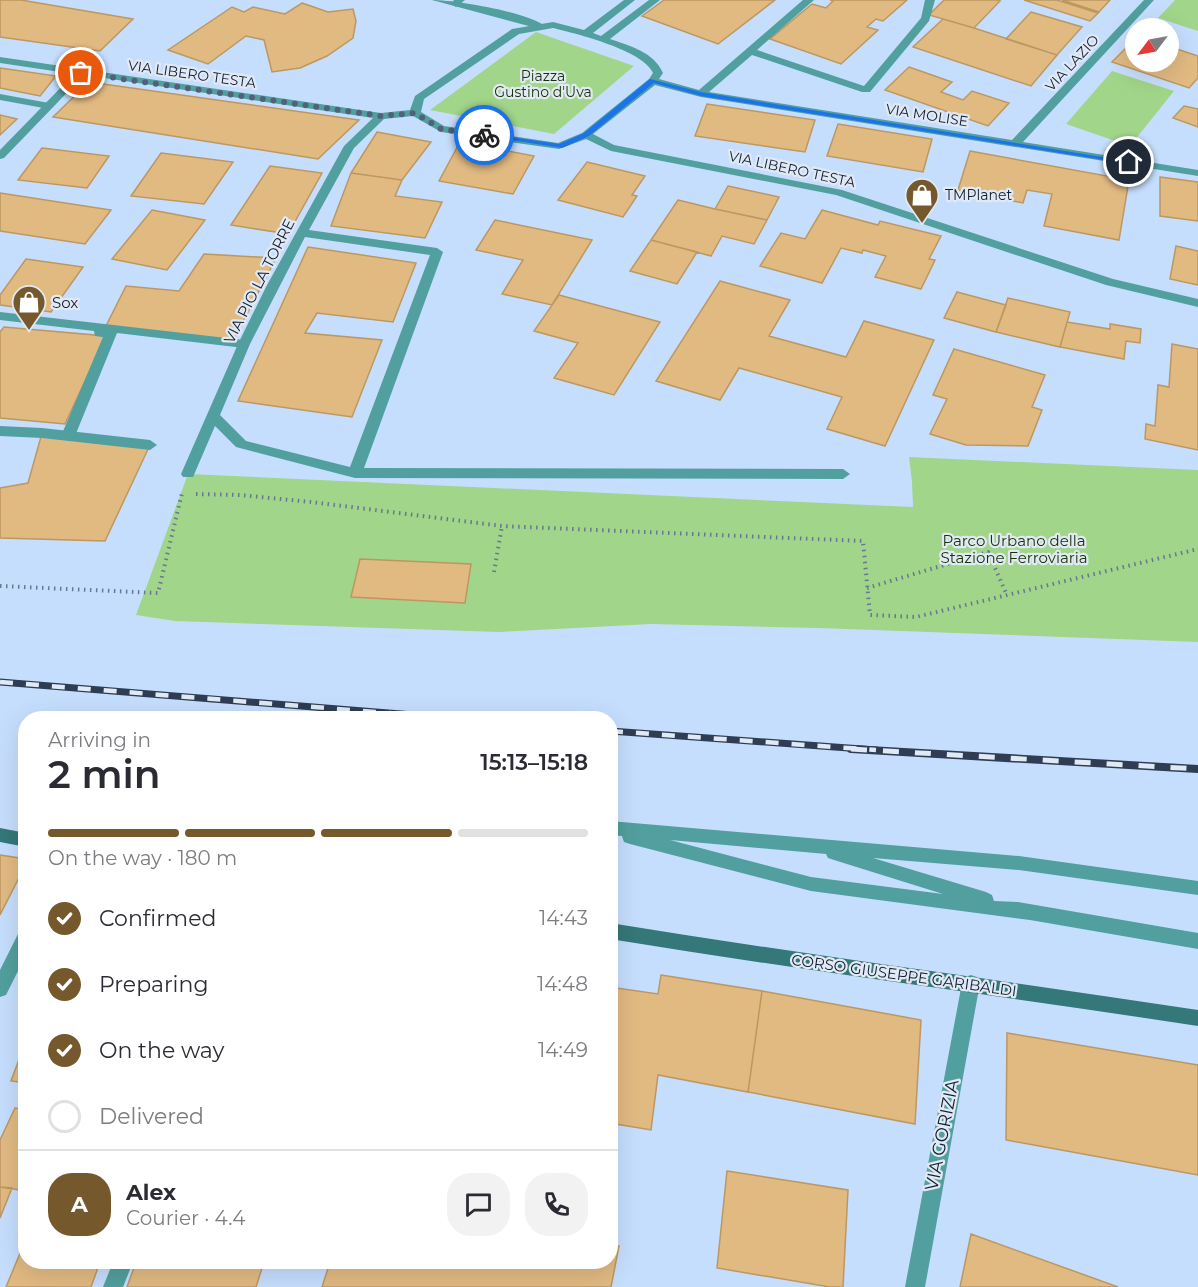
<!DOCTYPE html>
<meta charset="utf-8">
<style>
:root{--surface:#fff;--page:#f2f2f3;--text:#2b2b33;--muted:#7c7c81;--line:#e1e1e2;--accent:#75582b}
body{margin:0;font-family:Montserrat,sans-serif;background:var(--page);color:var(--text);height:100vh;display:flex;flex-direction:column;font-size:22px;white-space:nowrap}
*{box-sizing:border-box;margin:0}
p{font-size:20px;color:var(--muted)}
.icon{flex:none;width:33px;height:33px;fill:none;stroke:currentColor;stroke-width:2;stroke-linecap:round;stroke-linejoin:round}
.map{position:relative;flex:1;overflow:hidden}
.sheet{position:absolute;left:18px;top:711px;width:600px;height:558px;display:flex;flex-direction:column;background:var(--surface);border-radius:24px;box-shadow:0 6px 24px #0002}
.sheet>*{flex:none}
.needle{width:39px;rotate:238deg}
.buttons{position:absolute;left:1125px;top:18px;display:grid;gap:12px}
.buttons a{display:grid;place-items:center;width:54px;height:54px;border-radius:50%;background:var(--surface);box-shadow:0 6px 24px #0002;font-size:30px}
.pin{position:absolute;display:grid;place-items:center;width:51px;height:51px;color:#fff;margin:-26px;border:3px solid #fff;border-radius:50%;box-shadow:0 2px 6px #0007}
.courier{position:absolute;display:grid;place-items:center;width:60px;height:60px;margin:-30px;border:4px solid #1a73e8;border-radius:50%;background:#fff;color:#222;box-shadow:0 2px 8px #0007}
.head em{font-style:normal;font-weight:600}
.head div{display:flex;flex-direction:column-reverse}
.head{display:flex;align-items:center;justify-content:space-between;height:102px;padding:0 30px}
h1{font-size:39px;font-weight:600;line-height:45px}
.bar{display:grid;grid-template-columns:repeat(4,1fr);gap:9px 6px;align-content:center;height:72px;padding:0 30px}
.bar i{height:8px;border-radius:4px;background:var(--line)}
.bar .on{background:var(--accent)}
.bar p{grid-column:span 4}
.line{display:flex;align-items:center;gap:15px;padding:0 30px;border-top:2px solid var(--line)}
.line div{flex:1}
.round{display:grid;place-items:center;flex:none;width:63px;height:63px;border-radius:24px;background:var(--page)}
ol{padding:0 30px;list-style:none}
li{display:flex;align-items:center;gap:18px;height:66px}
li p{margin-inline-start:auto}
li .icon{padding:6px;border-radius:50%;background:var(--accent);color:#fff;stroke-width:4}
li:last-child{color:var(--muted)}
li i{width:33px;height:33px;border:3px solid var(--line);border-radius:50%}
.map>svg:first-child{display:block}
.green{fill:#a1d589}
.building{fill:#e1ba82;stroke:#bd9760;stroke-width:1.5}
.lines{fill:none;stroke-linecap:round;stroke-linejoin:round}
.path{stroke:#667892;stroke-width:4;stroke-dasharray:1.5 4.5;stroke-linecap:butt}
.lane{fill:#529f9f;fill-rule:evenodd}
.street{fill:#529f9f;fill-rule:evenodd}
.secondary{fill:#347879;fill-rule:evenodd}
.rail-far1-casing{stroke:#2e3d53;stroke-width:7}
.rail-casing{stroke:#2e3d53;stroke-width:8}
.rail-far1{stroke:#e1e9f4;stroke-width:4.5;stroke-dasharray:13;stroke-linecap:butt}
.rail{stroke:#e1e9f4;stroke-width:5;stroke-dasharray:16;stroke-linecap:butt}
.route{fill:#1a73e8}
.done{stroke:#506179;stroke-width:6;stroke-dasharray:0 10.8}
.labels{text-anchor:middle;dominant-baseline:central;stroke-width:4.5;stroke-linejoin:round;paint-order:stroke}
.far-street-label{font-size:14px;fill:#101e32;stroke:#e1e9f4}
.far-park-label{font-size:14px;fill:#163304;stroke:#e1e9f4}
.far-poi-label{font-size:14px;fill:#101e32;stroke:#e1e9f4;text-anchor:start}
.street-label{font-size:15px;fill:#101e32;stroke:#e1e9f4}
.poi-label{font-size:15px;fill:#101e32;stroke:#e1e9f4;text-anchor:start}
.park-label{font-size:15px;fill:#163304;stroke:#e1e9f4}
.near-street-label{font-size:18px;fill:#101e32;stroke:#e1e9f4}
</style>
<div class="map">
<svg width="1198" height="1287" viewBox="0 0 1198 1287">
<rect width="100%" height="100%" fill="#c6defe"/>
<path class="green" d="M1175,0H1198V31L1158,18Z
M536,32L634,66L554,134L430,110Z
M1112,71L1174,91L1130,146L1066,124Z
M909,457L1198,470V642L818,628L651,624L499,632L175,621L136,615L188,474L913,507L912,482Z"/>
<path class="building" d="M0,0H21L133,19L100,51L0,37Z
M664,0H775L718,44L642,16Z
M830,0H907L883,21L876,19L867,27L878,30L841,64L770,39L812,4L826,8L833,1Z
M944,0H996L1000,1L974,28L929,15Z
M1024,0H1057L1098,13L1090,21Z
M1062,0H1110L1099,12Z
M302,3L328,12L353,9L356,21L353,38L327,56L300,68L272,72L264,40L246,36L208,64L168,50L232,7L244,12L253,7L285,14Z
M1031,12L1082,27L1057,55L1006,39Z
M943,19L974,28L1057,55L1031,86L913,47Z
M1136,38V62H1168V46L1198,56V78L1189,88L1112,62Z
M909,67L952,82L941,92L963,100L972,91L1009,103L988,126L885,90Z
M0,68L56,76L40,96L0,88Z
M89,82L359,120L318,159L53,117Z
M707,104L815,120L805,152L695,136Z
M1184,106L1198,109V127L1173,118Z
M0,115L17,119L0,135Z
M838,124L932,139L923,172L827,156Z
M377,132L431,142L402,180L351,173Z
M460,142L534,156L513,194L439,181Z
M42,148L109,156L87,188L18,180Z
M970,151L1129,180L1119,240L1044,226L1052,194L1027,190L1023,203L958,190Z
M161,153L233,162L204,204L131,196Z
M587,162L645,176L632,195L637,196L623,217L558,200Z
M270,166L322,173L288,234L231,225Z
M351,173L402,180L395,196L442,202L425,238L331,226Z
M1160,177L1198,182V221L1160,216Z
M728,186L779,197L767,220L715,209Z
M0,193L111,210L85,244L0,231Z
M678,200L715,209L767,220L754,244L722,236L711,256L651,240Z
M152,210L205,220L167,270L112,259Z
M822,210L878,225L880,221L941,236L929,259L935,260L921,289L875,277L886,256L863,250L862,253L841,248L822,283L760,266L781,233L805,239Z
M495,220L592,240L552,305L502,294L523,260L476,250Z
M651,240L697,252L677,284L630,271Z
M1176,246L1198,251V285L1170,279Z
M308,247L416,263L393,322L317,313L305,333L382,340L352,417L238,401Z
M204,254L276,258L232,343L106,326L126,286L179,291Z
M26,259L83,267L51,312L0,305V295Z
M720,281L790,300L769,336L846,357L864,321L934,340L885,446L827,429L842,397L739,368L720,400L656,381Z
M957,292L1006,305L996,332L944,318Z
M559,295L660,322L614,395L554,378L578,343L534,331Z
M1008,298L1070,312L1060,347L996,332Z
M1067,322L1110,329V324L1141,329L1140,343L1126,341L1124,359L1060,347Z
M4,327L106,336L65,424L0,418V332Z
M1172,344L1198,349V450L1145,439L1146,424L1155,426L1158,385L1169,387Z
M954,349L1045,375L1032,407L1042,410L1028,446L966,445L930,434L947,399L933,395Z
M42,433L150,445L105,541L0,538V488L28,483Z
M360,559L471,564L465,603L351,597Z
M0,855L26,859V864L0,915Z
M661,975L762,991L748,1092L658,1075L651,1130L610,1123V987L658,994Z
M762,991L921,1020L915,1124L748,1092Z
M1007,1033L1198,1065V1175L1006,1140Z
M26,1041V1083L11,1081Z
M15,1108L26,1110V1191L0,1187V1140Z
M727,1171L848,1190L843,1287H830L717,1268Z
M0,1187L12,1188L0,1218Z
M971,1234L1118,1287H960Z
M26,1239V1262H100L91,1287H6Z
M610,1244L619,1246L611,1287H322L330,1262H610Z
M136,1262H264L256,1287H127Z"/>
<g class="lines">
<path class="path" d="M196,494L240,495L311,502L502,526L863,541L870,615L916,617L1198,549
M494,572L502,526
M0,586L158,593L182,493
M867,588L988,552L1007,595"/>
<path class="lane" d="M432,0C456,0 527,12 545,26L540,29Z
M0,94L49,103L54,106L49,109L0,100Z
M0,312L244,340L250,344L244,348L117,333L75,436L68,441L61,436L103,337L95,336L94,331L0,320Z
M610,821L1019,856L1198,881V895L1019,870L873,858L986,892L992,895L994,901L1018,902L1198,933V949L1030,920L811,891L630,844L624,842L622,836L610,835ZM670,840L826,854L828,858L834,860L943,894L811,877Z
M113,1262H133L123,1287H103Z"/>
<path class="street" d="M454,0H465L456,7L451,4Z
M624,0H635L593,33L601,36L649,0H660L610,39C630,46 654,52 663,73L659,79L699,90L803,0H814L757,50L864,86L921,18L925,0H935L929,21L870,92H862L752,55L709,92L1012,140L1144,0H1154L1023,142L1198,170V176L701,97L655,85L593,134L614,145L842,190L1113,279L1198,299V307L1106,285L836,195L611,151L586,139L559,149L441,132L413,116L384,119L354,148L309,230L437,248L443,252L364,468L843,469L850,474L843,479L355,478L236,447L215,426L193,477H183L181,474L238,344L266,287L344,146L373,118L84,75L4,158L0,159V150L74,74L0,63V57L381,113L410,110L415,96L512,29L553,22L584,30ZM553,28C577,34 643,50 653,73L649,79L582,133L558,143L444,126L421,112L424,99L519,34ZM305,237L430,255L350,467L246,441L220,415L250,344Z
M0,426L42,428L150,440L157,445L150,450L42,438L0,436Z
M26,928V955L6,995L0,997V970L20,930Z
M971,975L977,977L980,983L925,1287H905L962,983L965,977Z"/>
<path class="secondary" d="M0,828L26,833V847L0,842Z
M610,923C806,955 1002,980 1198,1010V1026C1002,996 806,971 610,939Z"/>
<defs>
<path id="rail-far1" d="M0,682L451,718
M610,731L876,750"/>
<path id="rail" d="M851,749L1198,769"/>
</defs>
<use href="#rail-far1" class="rail-far1-casing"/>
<use href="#rail" class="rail-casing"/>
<use href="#rail-far1" class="rail-far1"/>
<use href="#rail" class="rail"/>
</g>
<path class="route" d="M650,79L701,92L1133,162L1129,164L701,96L654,83L589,136L562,148L480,135L484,133L559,144L584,133Z"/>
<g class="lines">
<path class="done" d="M81,73L381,116L415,113L441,129L484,135"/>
</g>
<defs>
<symbol id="shop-pin" viewBox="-11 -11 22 30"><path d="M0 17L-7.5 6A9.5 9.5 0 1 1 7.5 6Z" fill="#75582b" stroke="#e1e9f4"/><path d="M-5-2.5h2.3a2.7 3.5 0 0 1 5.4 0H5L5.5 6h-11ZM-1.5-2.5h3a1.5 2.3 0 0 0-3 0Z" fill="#fff"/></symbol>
</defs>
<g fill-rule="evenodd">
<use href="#shop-pin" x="903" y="176" width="38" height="52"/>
<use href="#shop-pin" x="10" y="283" width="38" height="52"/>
</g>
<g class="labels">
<g class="far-street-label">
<text transform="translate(1072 63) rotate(-47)">VIA LAZIO</text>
<text transform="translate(192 74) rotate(8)">VIA LIBERO TESTA</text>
<text transform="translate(927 115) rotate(9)">VIA MOLISE</text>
<text transform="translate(792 169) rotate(12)">VIA LIBERO TESTA</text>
</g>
<g class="far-park-label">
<text x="543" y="76">Piazza<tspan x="543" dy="16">Gustino d'Uva</tspan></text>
</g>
<g class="far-poi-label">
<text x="945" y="195">TMPlanet</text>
</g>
<g class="street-label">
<text transform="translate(259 281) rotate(-63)">VIA PIO LA TORRE</text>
<text transform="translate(904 975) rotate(8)">CORSO GIUSEPPE GARIBALDI</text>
</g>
<g class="poi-label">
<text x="52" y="302">Sox</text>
</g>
<g class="park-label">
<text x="1014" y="540">Parco Urbano della<tspan x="1014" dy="17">Stazione Ferroviaria</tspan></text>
</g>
<g class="near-street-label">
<text transform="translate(942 1135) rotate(-79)">VIA GORIZIA</text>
</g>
</g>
</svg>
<div class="buttons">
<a><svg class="needle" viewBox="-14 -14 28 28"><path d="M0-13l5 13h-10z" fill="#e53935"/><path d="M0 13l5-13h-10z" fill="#7c7c81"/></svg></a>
</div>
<div class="pin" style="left:81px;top:73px;background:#ea580c"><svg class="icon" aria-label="bag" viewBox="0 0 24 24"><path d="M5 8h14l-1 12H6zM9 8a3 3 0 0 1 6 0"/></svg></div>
<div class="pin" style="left:1129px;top:162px;background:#1f2937"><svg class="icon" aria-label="home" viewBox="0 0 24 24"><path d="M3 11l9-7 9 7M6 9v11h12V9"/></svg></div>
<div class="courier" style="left:484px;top:135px"><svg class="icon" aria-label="bike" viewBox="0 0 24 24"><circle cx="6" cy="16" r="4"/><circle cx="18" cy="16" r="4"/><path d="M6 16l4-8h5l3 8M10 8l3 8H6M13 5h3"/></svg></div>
<section class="sheet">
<div class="head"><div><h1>2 min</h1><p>Arriving in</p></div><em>15:13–15:18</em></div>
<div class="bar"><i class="on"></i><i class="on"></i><i class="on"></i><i></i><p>On the way · 180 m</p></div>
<ol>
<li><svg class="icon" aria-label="check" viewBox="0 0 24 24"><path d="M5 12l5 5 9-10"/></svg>Confirmed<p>14:43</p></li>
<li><svg class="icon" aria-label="check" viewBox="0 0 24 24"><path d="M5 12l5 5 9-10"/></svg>Preparing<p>14:48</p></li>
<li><svg class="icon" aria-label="check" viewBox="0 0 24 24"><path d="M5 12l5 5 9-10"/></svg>On the way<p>14:49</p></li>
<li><i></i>Delivered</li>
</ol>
<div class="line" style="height:108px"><b class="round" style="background:var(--accent);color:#fff">A</b><div><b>Alex</b><p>Courier · 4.4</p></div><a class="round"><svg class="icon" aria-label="chat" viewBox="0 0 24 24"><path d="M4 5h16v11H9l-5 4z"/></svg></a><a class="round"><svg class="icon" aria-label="phone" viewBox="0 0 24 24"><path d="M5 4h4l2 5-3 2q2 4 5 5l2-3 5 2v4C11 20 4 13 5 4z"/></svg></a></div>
</section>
</div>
